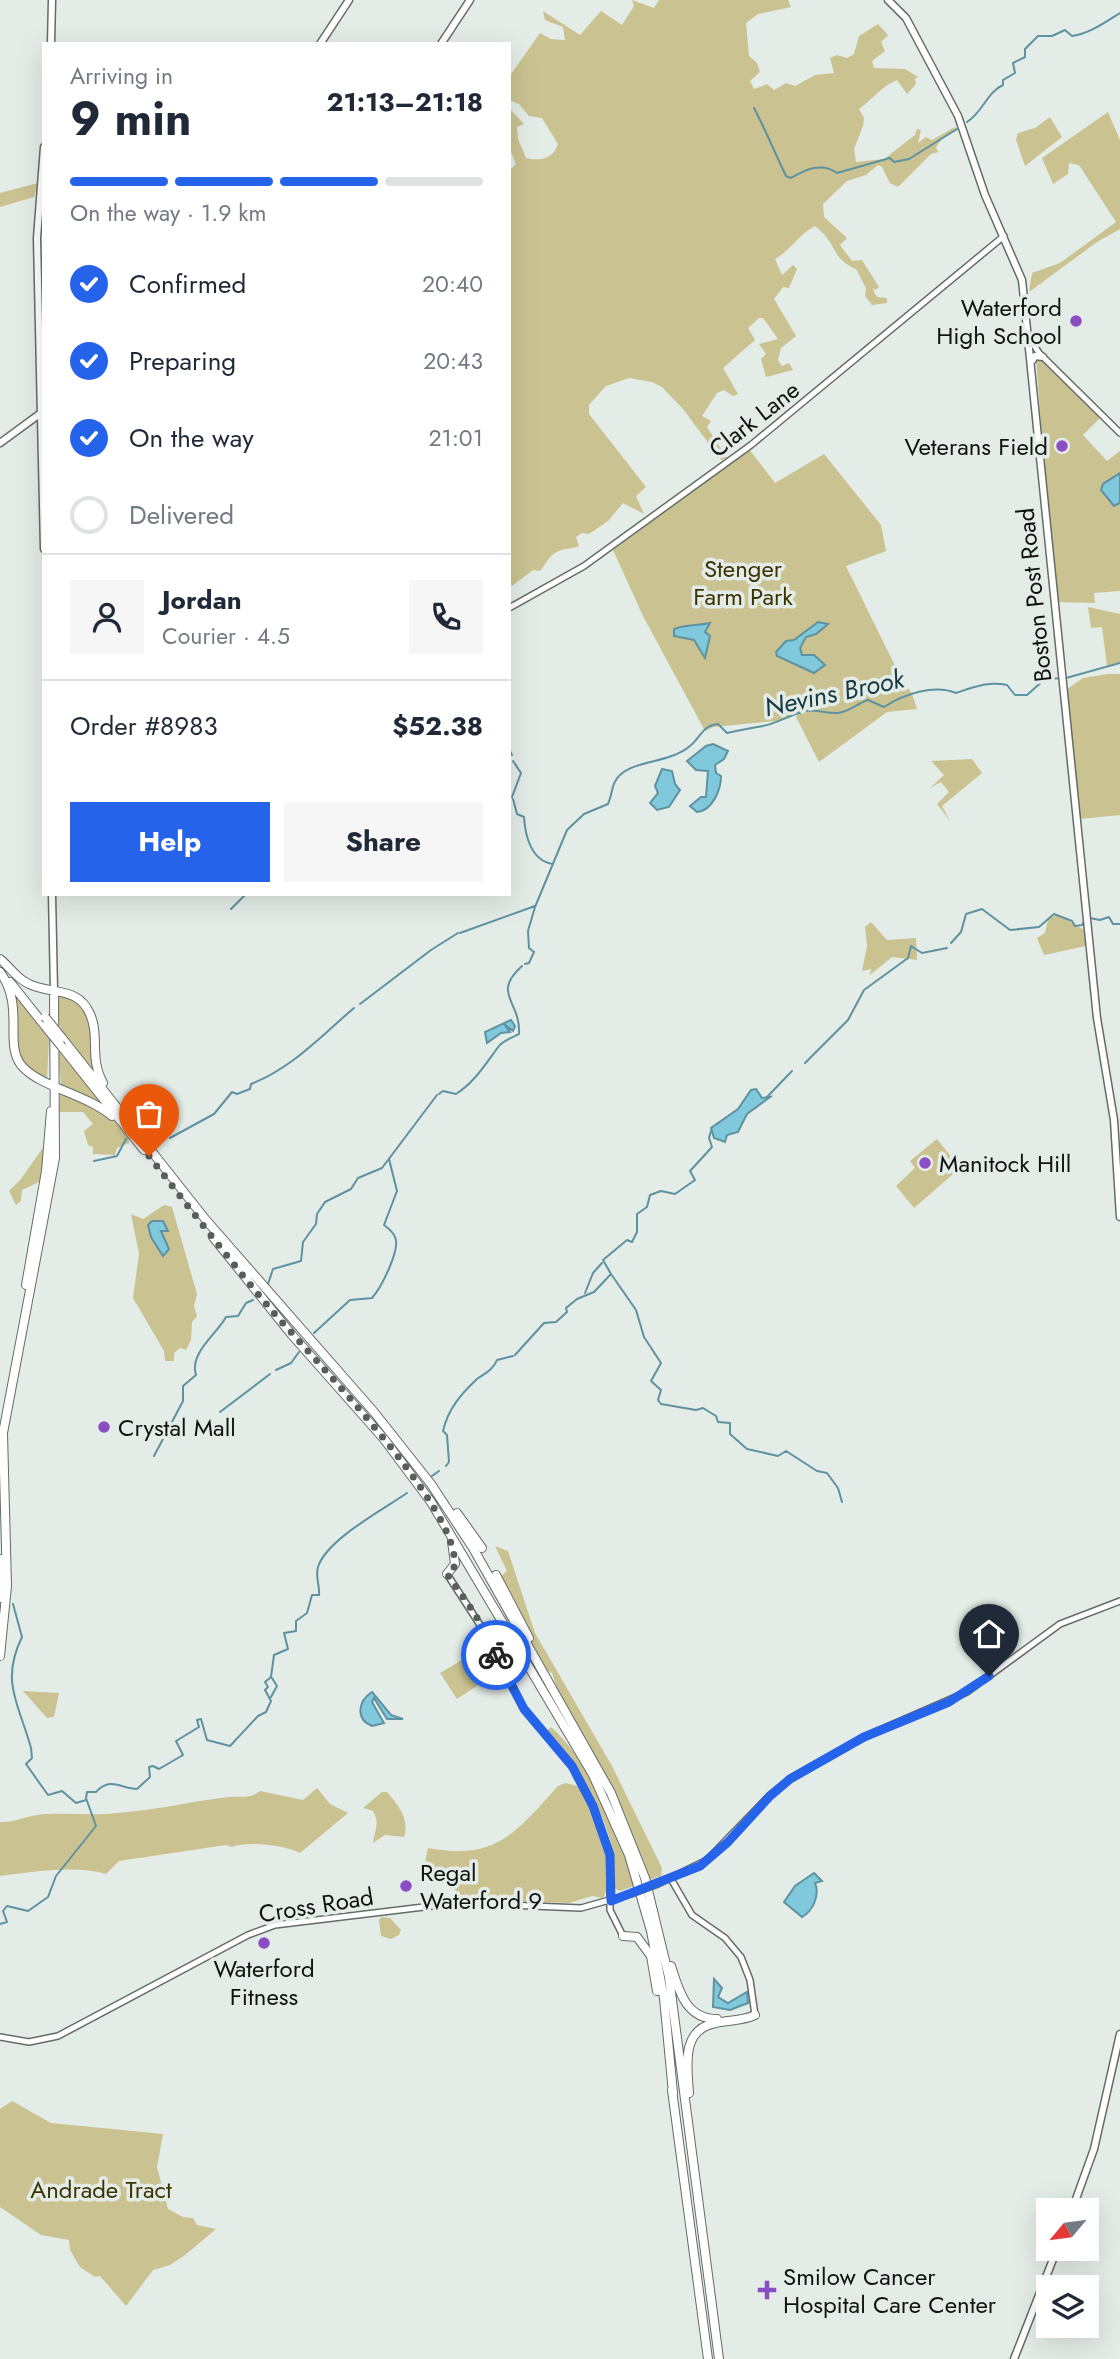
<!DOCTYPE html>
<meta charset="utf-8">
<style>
:root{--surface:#fff;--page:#f6f6f7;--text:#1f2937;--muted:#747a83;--line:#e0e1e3;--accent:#2563eb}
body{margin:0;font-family:Jost,sans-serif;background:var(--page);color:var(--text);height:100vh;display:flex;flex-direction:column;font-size:26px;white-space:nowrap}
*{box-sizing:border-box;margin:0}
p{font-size:23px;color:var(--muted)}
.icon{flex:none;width:38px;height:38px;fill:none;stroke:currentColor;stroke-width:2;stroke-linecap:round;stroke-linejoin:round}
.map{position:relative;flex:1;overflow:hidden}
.panel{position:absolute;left:42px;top:42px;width:469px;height:854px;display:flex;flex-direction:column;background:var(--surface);border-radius:0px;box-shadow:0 7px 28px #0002}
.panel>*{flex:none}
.needle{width:46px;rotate:241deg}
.fabs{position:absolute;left:1036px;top:2198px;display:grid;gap:14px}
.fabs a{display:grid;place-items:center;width:63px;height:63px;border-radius:0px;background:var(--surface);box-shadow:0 7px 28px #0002;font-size:35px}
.pin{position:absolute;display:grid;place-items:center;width:60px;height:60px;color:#fff;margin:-72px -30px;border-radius:50% 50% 50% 0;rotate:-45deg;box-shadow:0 0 7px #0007}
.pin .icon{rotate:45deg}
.courier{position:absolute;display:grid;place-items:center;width:70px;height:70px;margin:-35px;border:5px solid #2563eb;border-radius:50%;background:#fff;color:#222;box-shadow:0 2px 9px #0007}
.headline em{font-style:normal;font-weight:700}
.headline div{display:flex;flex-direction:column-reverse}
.headline{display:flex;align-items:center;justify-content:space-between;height:119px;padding:0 28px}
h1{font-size:46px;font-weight:700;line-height:52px}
.bar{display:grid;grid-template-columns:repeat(4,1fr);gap:10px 7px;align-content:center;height:84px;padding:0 28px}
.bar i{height:9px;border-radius:5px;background:var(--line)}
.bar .selected{background:var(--accent)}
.bar p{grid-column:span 4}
.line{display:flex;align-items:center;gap:18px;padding:0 28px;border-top:2px solid var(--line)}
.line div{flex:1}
.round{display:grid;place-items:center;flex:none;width:74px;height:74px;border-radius:0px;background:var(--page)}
ol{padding:0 28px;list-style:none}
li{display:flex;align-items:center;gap:21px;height:77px}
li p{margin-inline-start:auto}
li .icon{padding:7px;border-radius:50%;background:var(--accent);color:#fff;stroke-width:4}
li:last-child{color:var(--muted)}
li i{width:38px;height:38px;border:4px solid var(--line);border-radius:50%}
.primary-button{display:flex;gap:14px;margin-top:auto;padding:14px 28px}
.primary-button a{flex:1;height:80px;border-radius:0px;background:var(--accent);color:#fff;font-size:28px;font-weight:700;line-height:80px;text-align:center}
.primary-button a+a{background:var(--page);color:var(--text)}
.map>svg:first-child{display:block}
.green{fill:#cac291}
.water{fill:#80c9dd;stroke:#5e92a0;stroke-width:2}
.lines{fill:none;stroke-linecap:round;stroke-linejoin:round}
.stream{stroke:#5e92a0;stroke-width:2}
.secondary-casing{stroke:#656c68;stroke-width:8}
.primary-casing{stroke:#656c68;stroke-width:9}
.highway-casing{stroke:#656c68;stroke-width:10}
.secondary{stroke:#fff;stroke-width:5}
.primary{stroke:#fff;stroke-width:6}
.highway{stroke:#fff;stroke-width:8}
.secondary-bridge-casing{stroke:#656c68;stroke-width:8;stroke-linecap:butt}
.highway-bridge-casing{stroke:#656c68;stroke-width:10;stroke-linecap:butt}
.secondary-bridge{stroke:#fff;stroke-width:5}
.highway-bridge{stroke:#fff;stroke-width:8}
.done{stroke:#5a5e5b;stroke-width:7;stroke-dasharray:0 12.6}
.route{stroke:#2563eb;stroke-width:9}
.poi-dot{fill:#8a4dc2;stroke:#e4ece7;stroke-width:2.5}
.labels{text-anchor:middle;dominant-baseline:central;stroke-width:7;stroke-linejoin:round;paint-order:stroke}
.poi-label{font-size:24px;fill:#0f1210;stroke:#e4ece7;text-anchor:start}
.street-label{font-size:24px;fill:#0f1210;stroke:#e4ece7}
.park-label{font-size:24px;fill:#3c3403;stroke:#e4ece7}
.water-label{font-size:26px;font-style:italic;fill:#163a43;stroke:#e4ece7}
</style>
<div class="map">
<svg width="1120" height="2359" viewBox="0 0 1120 2359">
<rect width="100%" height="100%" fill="#e4ece7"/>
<path class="green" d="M632,0L654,8L659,0H788L791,7L758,14L746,23L749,56L757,63L760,72L750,81L754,89L767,84L774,90L786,83L795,86L815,75L834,73L830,58L837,55L847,58L854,54L859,36L878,24L888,35L881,42L885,51L872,61L874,68L905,69L918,77L915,79L916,84L907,94L897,80C880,87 871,101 859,109L864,118L863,126L854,149L856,162L884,159L915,135L917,129L921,130L918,143L926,137L932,140L955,127L957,130L943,138L936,147L938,152L931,154L898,187L890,183L882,167L878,165L866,175L847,181L823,204L824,217L847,238L840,245L852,261L862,260L879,287L875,290L872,288L877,297L887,298V303L872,305L865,296L866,288L856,269C831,259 837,242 815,226C800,233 791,250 775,259L782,275L793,265L797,269L789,288L783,287L774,299L796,336L781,348L778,360L782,366L789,363L793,370L766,377L761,359L766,354L759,344L778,339L763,318H759L748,328L755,340L723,368L738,394L733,396L724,390L717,393L702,416L711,421L707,427L727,458L721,460L683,409L662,387L652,382L629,378L606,386L589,405V414L646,487L636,496L644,514L623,503L608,521L589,534L582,533L576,537L579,546C572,549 567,548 561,550C550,553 546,564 540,571L533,570L512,586L509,582V171L516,164L509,147V108L524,124L517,127L518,139L526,158C541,161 553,159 558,144L542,118L529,116L519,104L509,100V77L540,33L551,39L565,40L563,27L545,20L543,11L580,35L601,11L622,25L634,6Z
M1108,112L1120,140V229L1097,242L1029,292L1032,273L1060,263L1116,222L1079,165L1069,163L1068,174L1053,184L1042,158Z
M1050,117L1062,137L1025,166L1016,140L1018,133L1035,128Z
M38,183L34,197L0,207V193Z
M1036,359H1040L1100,418L1083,435L1107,461L1120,451V591L1094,593L1095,603L1055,602Z
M749,449L775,483L824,454L881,525L886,551L846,566L899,674L912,694L917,709L887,712L819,762L796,717L798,714L784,720L714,727L705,731L643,616L613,550Z
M1088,607L1120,614V662L1107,666L1102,627L1091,628Z
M1108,674H1120V815L1079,819L1067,689L1083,678Z
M972,759L982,773L942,806L950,821L937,804L949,792L941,782L930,788L944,775L931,761Z
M1057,914L1084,930L1086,946L1044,955L1037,938L1045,933L1048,920Z
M871,922L887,940L916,938L917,960L892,957L870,975L871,969L862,971L867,946L865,927Z
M13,991L49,1039L47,1080L24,1065L17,1051Z
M61,995L83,1005L92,1029L93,1070C77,1053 44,1019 61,995Z
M58,1050L106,1107L61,1085Z
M62,1091L109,1115L129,1138V1143L117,1148L115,1155L93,1154V1147L88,1145L84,1131L93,1124L83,1112H59L60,1093Z
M937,1139L960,1168L914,1208L896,1186L915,1168L910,1161Z
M42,1149L46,1150L43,1180L22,1190L21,1201L16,1205L9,1191L21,1179Z
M164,1205L172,1207L197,1294L194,1306L197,1316L192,1322L191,1340L186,1350L180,1348L174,1353V1361H165L164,1351L133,1298L139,1254L131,1214L143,1219Z
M495,1546L508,1551L535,1633L612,1766L662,1868L661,1876L650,1880L604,1772L558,1691L552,1673L546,1670L535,1650L500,1577L507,1571Z
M462,1660L478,1685L457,1699L440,1673Z
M23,1691L59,1693L54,1717L47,1718Z
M551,1727C593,1765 615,1829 636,1885L620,1891L614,1888C613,1873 614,1859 611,1844C601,1802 574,1763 546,1731Z
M565,1783L582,1787C594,1814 619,1870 603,1898L592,1896L569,1903L458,1899C453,1872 439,1881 423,1872L428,1848C497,1861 516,1832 558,1786Z
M317,1788L330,1804L348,1813L300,1853C284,1845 249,1841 232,1847L226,1845L119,1861L106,1874C73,1865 34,1872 0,1876V1822C17,1822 23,1817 37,1815C64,1812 91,1816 118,1813C156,1810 193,1801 229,1797C241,1796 250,1799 260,1791L303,1800Z
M382,1792H387C398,1805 410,1819 404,1837L385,1835L373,1843C375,1830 380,1823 373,1811L363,1808Z
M382,1917L390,1918L401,1930L399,1935L391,1939L381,1936L379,1920Z
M12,2101L51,2123L163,2134L157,2167L168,2209L183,2217L193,2218L197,2225L216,2229L185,2255L170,2265L153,2270L126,2306L100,2276L95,2277L80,2267L70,2250L69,2240L41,2235L0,2207V2109Z"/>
<path class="water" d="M1120,473V503L1114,506L1101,490L1103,484Z
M818,622L828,624L816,634L806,637L800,648L802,655H814L825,665L814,673L777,656L776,652L786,641L794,640Z
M710,623L705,632L710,636L705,658L694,640L674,636V629C687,624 697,626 710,623Z
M713,744L728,751L724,759L715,765L716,773L721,776C721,790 712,811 697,812L690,806L701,797H706L708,771L696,770L687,761L706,746Z
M662,769L672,771L675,784L680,790L669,807L657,810L650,803L658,793L655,786Z
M511,1020L515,1026L513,1031L504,1024L510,1032L501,1033L487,1043L485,1032Z
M756,1089L762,1098L770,1097L747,1114L738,1132L727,1135L725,1142L714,1138L711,1128L738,1109L751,1090Z
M152,1221H163L168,1231H161L169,1249L163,1256L151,1237L148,1225Z
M372,1692L391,1715L403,1719H387L374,1698L372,1702L384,1723L372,1726C355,1719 358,1701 372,1692Z
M814,1873L822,1881L815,1883C820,1895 813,1911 802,1917L784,1902L795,1886Z
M714,1979L722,1988L718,1997L728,2003L747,1992L748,2003L730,2010L713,2007Z"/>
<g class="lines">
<path class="stream" d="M754,108C766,131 775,153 786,176L791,178C806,169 822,162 837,173L890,158L894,162L909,159L957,129
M967,122C983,112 987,92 1003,85V80L1015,73L1013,63L1025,57V49L1038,36H1052L1065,30L1072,36C1091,33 1105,22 1120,13
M509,749L512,755
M512,797L521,773L513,761
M513,799L517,814L524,817C525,835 531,861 553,864
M231,909L246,894
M1090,918L1100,920L1109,917L1113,924H1120
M460,933L535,906
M951,943L961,932L966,914L982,909L1010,930L1039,927L1054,914L1072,921L1075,926L1082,925L1085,920
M525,964L529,963L534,952L529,948L528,931L535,907L567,830L584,814L608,804C613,793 611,783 620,775C636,760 670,763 690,746C700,738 703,725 718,724L727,733C740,730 751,728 763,726C775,724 790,715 805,711C817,709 826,714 838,713C849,712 858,703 868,700L884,707C904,694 934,684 956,693C974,687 988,681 1007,685L1015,695H1027L1045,679L1066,678L1120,663
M360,1004L431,950L458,933
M805,1063L848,1020L864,990L908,958L911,946L922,953L947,948
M439,1094L443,1091L456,1094C475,1082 486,1063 499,1046C503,1041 513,1037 519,1034C521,1001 491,994 522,966
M767,1097L792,1071
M149,1135L157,1133L163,1139
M170,1138L214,1114L232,1092L237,1094L250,1089L251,1084C292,1068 321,1036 354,1008
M94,1161L117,1156L126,1139
M611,1274L636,1310L644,1337L661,1363L651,1381L661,1390L658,1400L661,1404L696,1410L703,1408L716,1416L718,1422L730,1423V1434L747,1449L778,1456L786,1451L817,1471L827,1473L838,1488L842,1502
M268,1284L273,1269L301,1261L303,1242L316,1224L317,1214L325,1202L351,1189L358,1178L382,1168L437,1095
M585,1293L593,1273L602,1263
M314,1333L350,1300L372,1298C381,1288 401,1249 395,1237C393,1232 388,1228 384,1225L397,1191L389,1159
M515,1355L544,1323L556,1322L567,1312L566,1308L577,1299L594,1292L611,1274L603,1260L627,1240L632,1242L637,1232V1214L647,1207L650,1195L661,1191L675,1194L695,1180L690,1171L712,1147L709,1138L711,1131
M276,1370L291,1363L299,1352
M220,1412L270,1374
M154,1456L183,1401V1386L196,1375C189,1353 217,1334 226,1317L238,1316L246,1303L253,1300
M446,1466L449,1462L447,1435L443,1431C448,1409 461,1394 477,1379C485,1373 493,1370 497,1360L513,1356
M432,1476L439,1471
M13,1604L22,1637C0,1682 19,1704 31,1748L32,1758L26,1764L48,1795L62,1791L76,1803L86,1800
M271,1697L277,1686L272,1678
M0,1924L7,1922L3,1911L7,1906L28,1911L48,1897L56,1876L96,1826L86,1798L87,1792H96C111,1776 121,1789 137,1789L150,1777L149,1767L153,1766L159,1769L183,1755L176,1741L199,1727L197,1720L201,1719L207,1740L230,1746L258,1716L266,1712L271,1701L265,1690L268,1687L265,1682L271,1677L274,1655L288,1649L284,1633L296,1631V1621L307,1613L312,1595H319C320,1585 315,1577 318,1567C326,1540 384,1509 407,1493"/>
<defs>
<path id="secondary" d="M1028,336L1039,353L1120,433
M509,608L584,566L751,445L1004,236
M447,1574L482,1628L524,1709L572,1766L593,1806L610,1855V1910L623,1936
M671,1879L692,1915L725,1938L741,1957L750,1980L755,2015
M658,1884L707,1860L770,1795L790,1779L864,1737L967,1692L1060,1624L1120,1601
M0,2037L29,2042L58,2036L248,1935L275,1925L457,1903L581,1908L631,1894"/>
<path id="primary" d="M888,0L906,18L958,116L985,195L1022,280L1097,1018L1114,1120L1120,1217
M51,44L52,0
M320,44L349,0
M441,44L470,0
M44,147L37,238L44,549
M1032,361L1035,356L1043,357
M0,443L41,413
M52,894L54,991
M1072,2210L1094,2149L1120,2034
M1014,2359L1057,2249"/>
<path id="highway" d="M0,959C10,967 17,979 29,984C52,995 78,986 90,1014C100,1036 89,1058 103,1083
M0,972C25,1006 4,1043 21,1065C39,1087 86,1094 112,1116
M10,982L45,1026
M62,1038L206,1220L374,1412L431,1484L473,1548L611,1793L645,1878L669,1977L719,2359
M62,1047L144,1150
M213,1237L292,1335L384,1439L431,1502L593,1775L629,1855L651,1931L664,1998L673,2093
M26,1285L46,1171L51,1111
M457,1513L482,1548
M447,1574L455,1564L452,1541
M496,1575L529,1638
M0,1598L2,1559
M0,1656L7,1586L3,1433L55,1158L54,991
M623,1936L637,1937L651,1956L657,1991
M671,1966C679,1991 686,2019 717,2019
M672,2090L708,2359
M689,2093C687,2065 681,2029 716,2023C729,2020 743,2021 755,2015"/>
</defs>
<use href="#secondary" class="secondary-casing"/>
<use href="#primary" class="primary-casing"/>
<use href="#highway" class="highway-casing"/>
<use href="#secondary" class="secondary"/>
<use href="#primary" class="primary"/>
<use href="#highway" class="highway"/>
<defs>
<path id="secondary-bridge" d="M631,1894L658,1884"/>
<path id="highway-bridge" d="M45,1017L62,1038
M45,1026L62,1047"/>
</defs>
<use href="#secondary-bridge" class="secondary-bridge-casing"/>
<use href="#highway-bridge" class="highway-bridge-casing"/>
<use href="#secondary-bridge" class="secondary-bridge"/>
<use href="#highway-bridge" class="highway-bridge"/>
</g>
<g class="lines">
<path class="done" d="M149,1156C188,1206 227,1257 268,1306C307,1353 464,1511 454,1567L447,1574L475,1614L496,1655"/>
<path class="route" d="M496,1655L524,1709L572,1766L593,1806L610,1855L611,1901L700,1866L728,1842L770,1796L790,1779L864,1737L949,1702L989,1676"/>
</g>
<g class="poi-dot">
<circle cx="1076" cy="321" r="7"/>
<circle cx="1062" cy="446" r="7"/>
<circle cx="925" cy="1163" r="7"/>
<circle cx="104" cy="1427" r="7"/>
<circle cx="406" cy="1886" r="7"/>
<circle cx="264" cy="1943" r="7"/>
<path d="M763.5 2279.5h7v7h7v7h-7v7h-7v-7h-7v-7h7z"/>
</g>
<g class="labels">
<g class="poi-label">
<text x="1062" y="307" text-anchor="end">Waterford<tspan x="1062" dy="28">High School</tspan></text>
<text x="1048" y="446" text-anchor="end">Veterans Field</text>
<text x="939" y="1163">Manitock Hill</text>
<text x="118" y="1427">Crystal Mall</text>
<text x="420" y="1872">Regal<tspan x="420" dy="28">Waterford 9</tspan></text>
<text x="264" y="1968" text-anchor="middle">Waterford<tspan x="264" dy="28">Fitness</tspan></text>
<text x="783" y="2276">Smilow Cancer<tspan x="783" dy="28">Hospital Care Center</tspan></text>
</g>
<g class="street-label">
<text transform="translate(754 419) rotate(-38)">Clark Lane</text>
<text transform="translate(1034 595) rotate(-96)">Boston Post Road</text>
<text transform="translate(316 1905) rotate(-9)">Cross Road</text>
</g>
<g class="park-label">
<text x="743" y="568">Stenger<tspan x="743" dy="28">Farm Park</tspan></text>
<text x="101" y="2189">Andrade Tract</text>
</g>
<g class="water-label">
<text transform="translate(834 693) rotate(-12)">Nevins Brook</text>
</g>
</g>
</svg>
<div class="fabs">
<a><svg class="needle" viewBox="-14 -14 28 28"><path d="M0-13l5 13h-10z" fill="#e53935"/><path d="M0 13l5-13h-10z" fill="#747a83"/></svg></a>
<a><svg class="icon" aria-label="layers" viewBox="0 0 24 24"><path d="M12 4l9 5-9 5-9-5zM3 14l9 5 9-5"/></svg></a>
</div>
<div class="pin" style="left:149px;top:1156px;background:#ea580c"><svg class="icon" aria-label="bag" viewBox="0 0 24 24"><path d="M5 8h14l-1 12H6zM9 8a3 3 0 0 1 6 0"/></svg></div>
<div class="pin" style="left:989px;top:1676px;background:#1f2937"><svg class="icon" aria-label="home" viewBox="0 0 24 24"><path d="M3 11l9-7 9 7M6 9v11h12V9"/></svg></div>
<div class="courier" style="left:496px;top:1655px"><svg class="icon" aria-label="bike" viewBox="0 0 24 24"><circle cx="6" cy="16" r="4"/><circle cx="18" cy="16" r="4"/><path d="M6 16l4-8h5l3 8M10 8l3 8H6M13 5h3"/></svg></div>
<section class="panel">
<div class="headline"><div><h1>9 min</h1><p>Arriving in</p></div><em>21:13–21:18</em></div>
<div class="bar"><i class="selected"></i><i class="selected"></i><i class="selected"></i><i></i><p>On the way · 1.9 km</p></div>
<ol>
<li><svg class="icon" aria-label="check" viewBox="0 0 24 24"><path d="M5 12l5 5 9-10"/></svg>Confirmed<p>20:40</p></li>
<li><svg class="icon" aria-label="check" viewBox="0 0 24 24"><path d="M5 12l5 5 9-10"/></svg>Preparing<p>20:43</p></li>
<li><svg class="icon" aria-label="check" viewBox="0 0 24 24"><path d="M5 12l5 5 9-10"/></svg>On the way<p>21:01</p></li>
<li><i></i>Delivered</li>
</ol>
<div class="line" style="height:126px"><a class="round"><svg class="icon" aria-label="person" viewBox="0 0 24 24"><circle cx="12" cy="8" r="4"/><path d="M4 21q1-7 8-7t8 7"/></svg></a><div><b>Jordan</b><p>Courier · 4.5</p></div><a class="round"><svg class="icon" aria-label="phone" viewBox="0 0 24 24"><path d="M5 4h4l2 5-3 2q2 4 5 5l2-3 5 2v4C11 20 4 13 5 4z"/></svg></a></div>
<div class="line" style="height:91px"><div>Order #8983</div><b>$52.38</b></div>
<div class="primary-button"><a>Help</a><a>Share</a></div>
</section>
</div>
